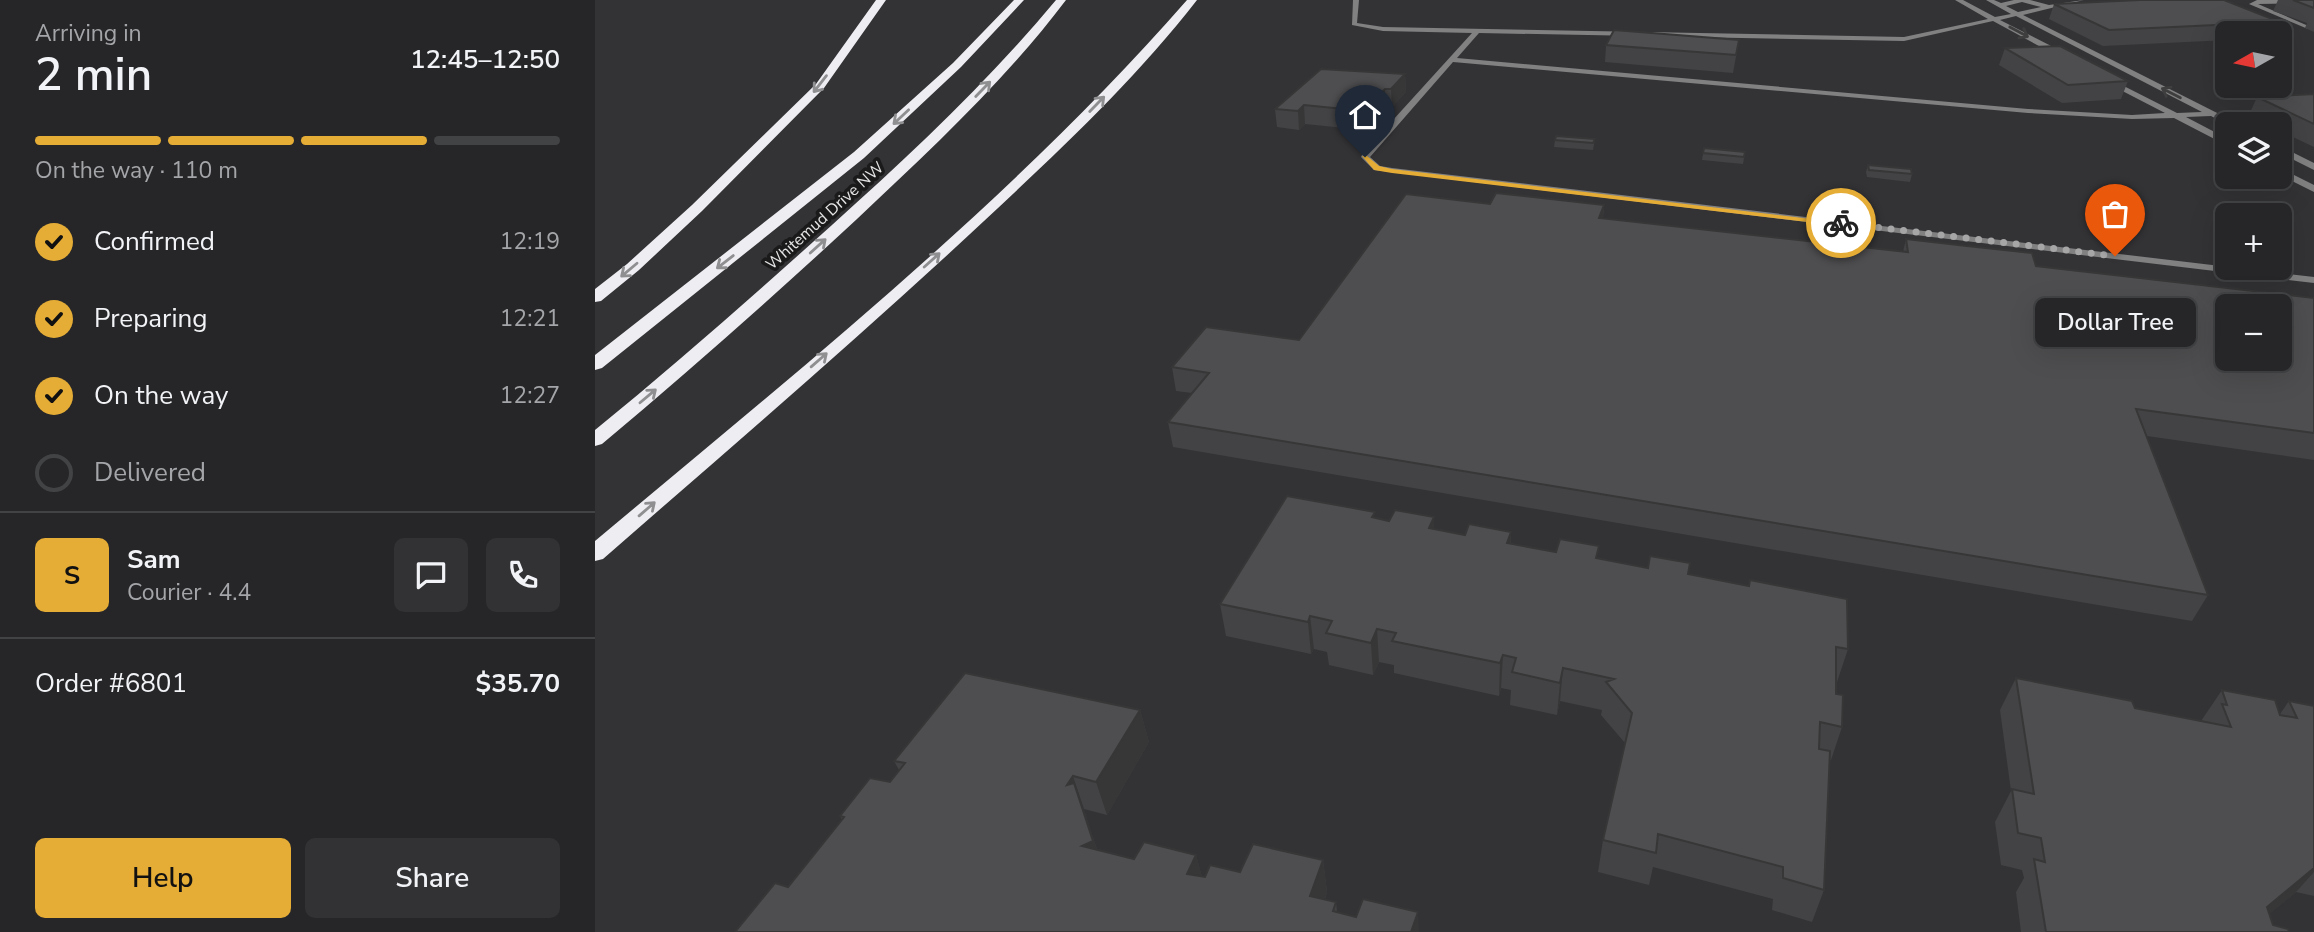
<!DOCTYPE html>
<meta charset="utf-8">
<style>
:root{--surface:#262628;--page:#323234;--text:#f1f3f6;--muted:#a4a5a8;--line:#424345;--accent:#e5ad36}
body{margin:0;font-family:"Nunito Sans",sans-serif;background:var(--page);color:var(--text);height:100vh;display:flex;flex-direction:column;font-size:26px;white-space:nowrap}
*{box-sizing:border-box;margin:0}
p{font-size:23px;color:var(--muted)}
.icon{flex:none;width:38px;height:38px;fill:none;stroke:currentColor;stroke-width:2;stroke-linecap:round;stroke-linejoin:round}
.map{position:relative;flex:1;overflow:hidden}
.panel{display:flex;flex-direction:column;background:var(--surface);width:595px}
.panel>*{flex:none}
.needle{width:46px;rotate:261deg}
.tools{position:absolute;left:1620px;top:21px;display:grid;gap:14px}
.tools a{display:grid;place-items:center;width:77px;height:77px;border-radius:10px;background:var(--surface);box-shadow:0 7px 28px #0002,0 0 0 2px var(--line);font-size:35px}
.pin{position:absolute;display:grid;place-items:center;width:60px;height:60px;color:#fff;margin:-72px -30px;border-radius:50% 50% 50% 0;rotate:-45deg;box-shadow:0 0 7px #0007}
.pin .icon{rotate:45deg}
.courier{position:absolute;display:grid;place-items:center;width:70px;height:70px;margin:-35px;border:5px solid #e5ad36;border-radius:50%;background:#fff;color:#222;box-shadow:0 2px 9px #0007}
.bubble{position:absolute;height:49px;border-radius:10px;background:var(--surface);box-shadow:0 7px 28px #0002,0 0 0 2px var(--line);font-size:23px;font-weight:600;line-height:49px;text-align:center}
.overview em{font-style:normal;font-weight:600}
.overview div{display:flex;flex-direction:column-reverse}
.overview{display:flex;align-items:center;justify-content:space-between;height:119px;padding:0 35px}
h1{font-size:46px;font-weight:600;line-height:52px}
.bar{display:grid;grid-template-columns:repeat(4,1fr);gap:10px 7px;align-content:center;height:84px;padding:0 35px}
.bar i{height:9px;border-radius:5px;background:var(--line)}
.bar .selected{background:var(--accent)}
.bar p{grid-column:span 4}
.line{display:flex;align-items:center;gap:18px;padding:0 35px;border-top:2px solid var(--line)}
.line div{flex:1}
.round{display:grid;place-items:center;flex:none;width:74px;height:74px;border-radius:10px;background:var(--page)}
ol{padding:0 35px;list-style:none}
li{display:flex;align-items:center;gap:21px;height:77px}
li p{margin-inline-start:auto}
li .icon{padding:7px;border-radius:50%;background:var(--accent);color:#111;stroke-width:4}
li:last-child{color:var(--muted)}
li i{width:38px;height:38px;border:4px solid var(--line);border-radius:50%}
.action{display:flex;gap:14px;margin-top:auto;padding:14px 35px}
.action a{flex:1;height:80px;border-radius:10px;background:var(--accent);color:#111;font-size:28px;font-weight:600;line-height:80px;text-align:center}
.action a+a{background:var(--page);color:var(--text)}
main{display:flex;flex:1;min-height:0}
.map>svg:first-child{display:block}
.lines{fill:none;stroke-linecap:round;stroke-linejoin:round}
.lane{fill:#818182;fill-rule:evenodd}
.highway{fill:#eeedf1;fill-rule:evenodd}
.wall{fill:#434345}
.shaded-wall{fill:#373738}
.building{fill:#4e4e50;stroke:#373738;stroke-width:2;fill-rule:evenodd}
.oneway{stroke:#3e3e3f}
.oneway2{stroke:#8f8e91}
.route{fill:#e5ad36}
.done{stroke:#a6a6a7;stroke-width:7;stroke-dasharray:0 12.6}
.labels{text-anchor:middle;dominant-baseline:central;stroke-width:7;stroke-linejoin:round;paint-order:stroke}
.far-street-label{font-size:16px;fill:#e4e4e5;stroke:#1a1a1b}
</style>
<main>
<section class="panel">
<div class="overview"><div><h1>2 min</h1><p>Arriving in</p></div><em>12:45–12:50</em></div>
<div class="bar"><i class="selected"></i><i class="selected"></i><i class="selected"></i><i></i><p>On the way · 110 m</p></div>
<ol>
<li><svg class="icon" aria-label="check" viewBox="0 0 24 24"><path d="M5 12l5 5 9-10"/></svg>Confirmed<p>12:19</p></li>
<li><svg class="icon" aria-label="check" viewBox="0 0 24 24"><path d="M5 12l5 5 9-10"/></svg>Preparing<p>12:21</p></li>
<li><svg class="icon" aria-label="check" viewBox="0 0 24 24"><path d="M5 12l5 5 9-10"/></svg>On the way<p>12:27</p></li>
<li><i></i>Delivered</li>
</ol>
<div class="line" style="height:126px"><b class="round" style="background:var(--accent);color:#111">S</b><div><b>Sam</b><p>Courier · 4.4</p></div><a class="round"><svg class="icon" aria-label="chat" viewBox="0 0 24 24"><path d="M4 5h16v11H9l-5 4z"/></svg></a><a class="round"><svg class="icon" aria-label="phone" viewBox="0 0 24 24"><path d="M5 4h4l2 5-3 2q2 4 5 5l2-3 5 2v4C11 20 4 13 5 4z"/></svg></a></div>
<div class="line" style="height:91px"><div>Order #6801</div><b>$35.70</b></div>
<div class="action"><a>Help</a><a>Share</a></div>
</section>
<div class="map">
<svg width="1719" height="932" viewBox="0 0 1719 932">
<rect width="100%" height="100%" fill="#333235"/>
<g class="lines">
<path class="lane" d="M758,0H764L762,23L788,27L1309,37L1393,19L1360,0H1368L1400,17L1416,14L1391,0H1399L1406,3L1419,0H1435L1454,5L1489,0L1428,15L1640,122L1641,124L1633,125L1616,116L1591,117L1633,139V146L1579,118L1537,119L1433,113L858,62L775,157L785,166L797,168L1719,277V283L779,170L766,157L768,153L877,33L788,31L757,25ZM1427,2L1446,7L1423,12L1411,6ZM1421,16L1607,112L1582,113L1513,78H1510V82L1570,113L1537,115L1433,109L862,58L884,33L1309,41L1398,21L1464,57H1470V53L1405,20Z
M1662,0H1719V3L1663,4L1718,28L1713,29L1654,4Z
M1685,146L1719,163V170L1685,153Z
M1685,168L1719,185V192L1685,175Z"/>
<path class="highway" d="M281,0H291L229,88L107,211L44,270L6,301L0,302V289L32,264L97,205L221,84Z
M419,0H429L366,67L269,158L7,368L0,370V355L259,152L358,63Z
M461,0H471C410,81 335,150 262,219C179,296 94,371 7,444L0,446V430C81,364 159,295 237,225C316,154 393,82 461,0Z
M592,0H602C539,81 463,152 389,221C265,337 136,447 8,559L0,561V541C204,370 416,201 592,0Z"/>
</g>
<path class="wall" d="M1683,0H1719V32L1710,28L1712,23L1678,11Z
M1459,4L1685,22L1680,33H1633V40L1508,46L1454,19Z
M1144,40L1138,73L1010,62L1011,45Z
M1410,48L1533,81L1526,99L1467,103L1404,65Z
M810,74L811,92L797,107H790L770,130L710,124L704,130L682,127L680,109Z
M1719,94V147L1685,131V124H1672L1654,115L1662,97Z
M1000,139L998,150L959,147L960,140Z
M1109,148L1150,152L1148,164L1107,160Z
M1273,165L1317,174L1315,182L1272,177L1271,172Z
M895,204L1009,205L1008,218L1308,252L1311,239L1441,266L1719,298V460L1552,436L1613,595L1597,621L578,447L573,422L597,393L581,391L577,367L704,340Z
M780,518L870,535L916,532V544L1154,586L1155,580L1253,649L1242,682L1241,681V694L1247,727L1236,760H1234L1229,890L1217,922L1177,910L1178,899L1058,867L1054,885L1003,872L1008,840L1030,743L1006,715L1007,710L965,701L962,715L915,705L916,690L906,688L904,696L799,673V665L784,662L778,675L734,665L732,652L719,649L716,654L631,636L625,604Z
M1421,678L1540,708L1606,721L1627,690L1685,714L1694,701L1719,706V896L1701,892L1674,914L1678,925L1694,932H1426L1421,892L1429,878L1427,870L1406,865L1400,822L1416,791L1405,710Z
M545,710L554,742L512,815L489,809V810L502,849L539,859L601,855L607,877H610L728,860L732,892L730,899L741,902L742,912L824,932L193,887L247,820L245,816L295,782L304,770L299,761Z"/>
<path class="shaded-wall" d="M810,74L811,92L797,107L796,89Z
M790,89V107L770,130L769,111Z
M709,105L710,124L704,130L703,111Z
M1009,205L1007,226L1004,218Z
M839,517V549L834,528Z
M916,532L915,563L912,543Z
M715,616L719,649L716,654L713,622Z
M782,629L784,662L778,675L776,643Z
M908,655L906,688L904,696L905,663Z
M968,668L965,701L962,715L965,683Z
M545,710L554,742L512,815L501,782Z
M478,776L489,809L510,874L487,846L472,785Z
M601,855L610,887L592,874Z
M728,860L732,892L720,928L715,896Z
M1719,868V872L1701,892L1653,932L1672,907Z
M823,912L824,932H816Z"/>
<path class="building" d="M1545,0H1629L1685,22L1514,30L1459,4Z
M1698,0H1719V8Z
M1019,30L1144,40L1141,55L1011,45Z
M1465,46L1533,81L1473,85L1410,48Z
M726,69L810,74L796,89H790L769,111L709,105L703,111L680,109Z
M1719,94V124L1662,97Z
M961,136L1000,139L998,143L960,140Z
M1109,148L1150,152L1149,157L1108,153Z
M1273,165L1316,169L1317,174L1274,170Z
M901,193L1009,205L1004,218L1313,252L1311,239L1372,246L1437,253L1441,266L1719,298V433L1541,409L1613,595L573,422L614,373L577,367L611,327L704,340L811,194L895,204ZM1633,306H1685V359H1633Z
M692,496L780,512L777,517L794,521L800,510L839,517L834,528L870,535L874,524L916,532L912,543L961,552L965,539L1004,546L1001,558L1053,568L1055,556L1095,563L1093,574L1154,586L1155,580L1252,599L1253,649L1241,647V694L1248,695L1247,727L1225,722L1224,749L1235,751L1229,890L1188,878V867L1063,834L1061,853L1008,840L1037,713L1011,682L1019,679L968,668L965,683L917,672L921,658L908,655L905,663L797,641L801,633L782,629L776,643L731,633L737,621L715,616L713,622L625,604Z
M370,673L545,710L501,782L478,776L472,785L479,783L498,841L487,846L539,859L549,842L601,855L592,874L610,877L615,865L645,872L658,844L728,860L715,896L741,902L738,911L761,917L768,899L823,912L816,932H140L180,883L193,887L249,817L245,816L275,778L295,782L310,763L299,761Z
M1421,678L1537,701L1540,708L1636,727L1627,704L1632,705L1627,690L1680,700L1685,715L1702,718L1694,701L1719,706V868L1672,907L1678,925L1693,929L1694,932H1451L1439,859L1450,862L1446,838L1423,833L1417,789L1439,794Z"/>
<defs><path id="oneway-shaft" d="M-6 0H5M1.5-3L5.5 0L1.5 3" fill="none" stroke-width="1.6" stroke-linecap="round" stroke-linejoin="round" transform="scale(1.75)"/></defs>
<g class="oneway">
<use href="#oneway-shaft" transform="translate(1424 32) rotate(28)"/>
<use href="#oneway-shaft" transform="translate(1576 93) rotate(-153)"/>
</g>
<g class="oneway2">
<use href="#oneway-shaft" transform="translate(225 84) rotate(128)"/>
<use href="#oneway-shaft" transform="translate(388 89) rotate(-46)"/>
<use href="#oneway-shaft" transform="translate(502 104) rotate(-46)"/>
<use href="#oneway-shaft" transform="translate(306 117) rotate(137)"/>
<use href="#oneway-shaft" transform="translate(223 246) rotate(-42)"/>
<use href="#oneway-shaft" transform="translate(337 260) rotate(-42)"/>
<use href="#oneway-shaft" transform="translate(130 262) rotate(142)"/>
<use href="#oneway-shaft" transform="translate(34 270) rotate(140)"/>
<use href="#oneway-shaft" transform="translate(224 360) rotate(-41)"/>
<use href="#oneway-shaft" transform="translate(53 396) rotate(-40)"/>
<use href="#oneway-shaft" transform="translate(52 509) rotate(-41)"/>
</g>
<path class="route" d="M767,156H772L784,166L797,169L1250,223L1246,226L797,173L779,170Z"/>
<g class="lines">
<path class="done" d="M1246,223L1520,256"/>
</g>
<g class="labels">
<g class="far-street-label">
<text transform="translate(230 216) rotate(-42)">Whitemud Drive NW</text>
</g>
</g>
</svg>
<div class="tools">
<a><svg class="needle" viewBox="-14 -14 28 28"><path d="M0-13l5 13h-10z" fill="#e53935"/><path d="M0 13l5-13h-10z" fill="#a4a5a8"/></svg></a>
<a><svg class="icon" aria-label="layers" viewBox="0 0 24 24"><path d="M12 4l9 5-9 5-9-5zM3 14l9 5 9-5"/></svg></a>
<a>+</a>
<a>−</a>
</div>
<div class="pin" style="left:1520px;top:256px;background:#ea580c"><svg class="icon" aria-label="bag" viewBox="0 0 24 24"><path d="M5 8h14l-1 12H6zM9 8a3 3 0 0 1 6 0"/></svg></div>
<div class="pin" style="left:770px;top:157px;background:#1f2937"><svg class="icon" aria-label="home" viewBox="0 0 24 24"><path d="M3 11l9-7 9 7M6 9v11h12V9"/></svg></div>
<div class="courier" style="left:1246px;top:223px"><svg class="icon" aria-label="bike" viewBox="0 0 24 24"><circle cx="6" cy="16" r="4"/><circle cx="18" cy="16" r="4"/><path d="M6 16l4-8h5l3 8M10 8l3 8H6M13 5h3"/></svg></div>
<div class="bubble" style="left:1440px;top:298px;width:161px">Dollar Tree</div>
</div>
</main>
